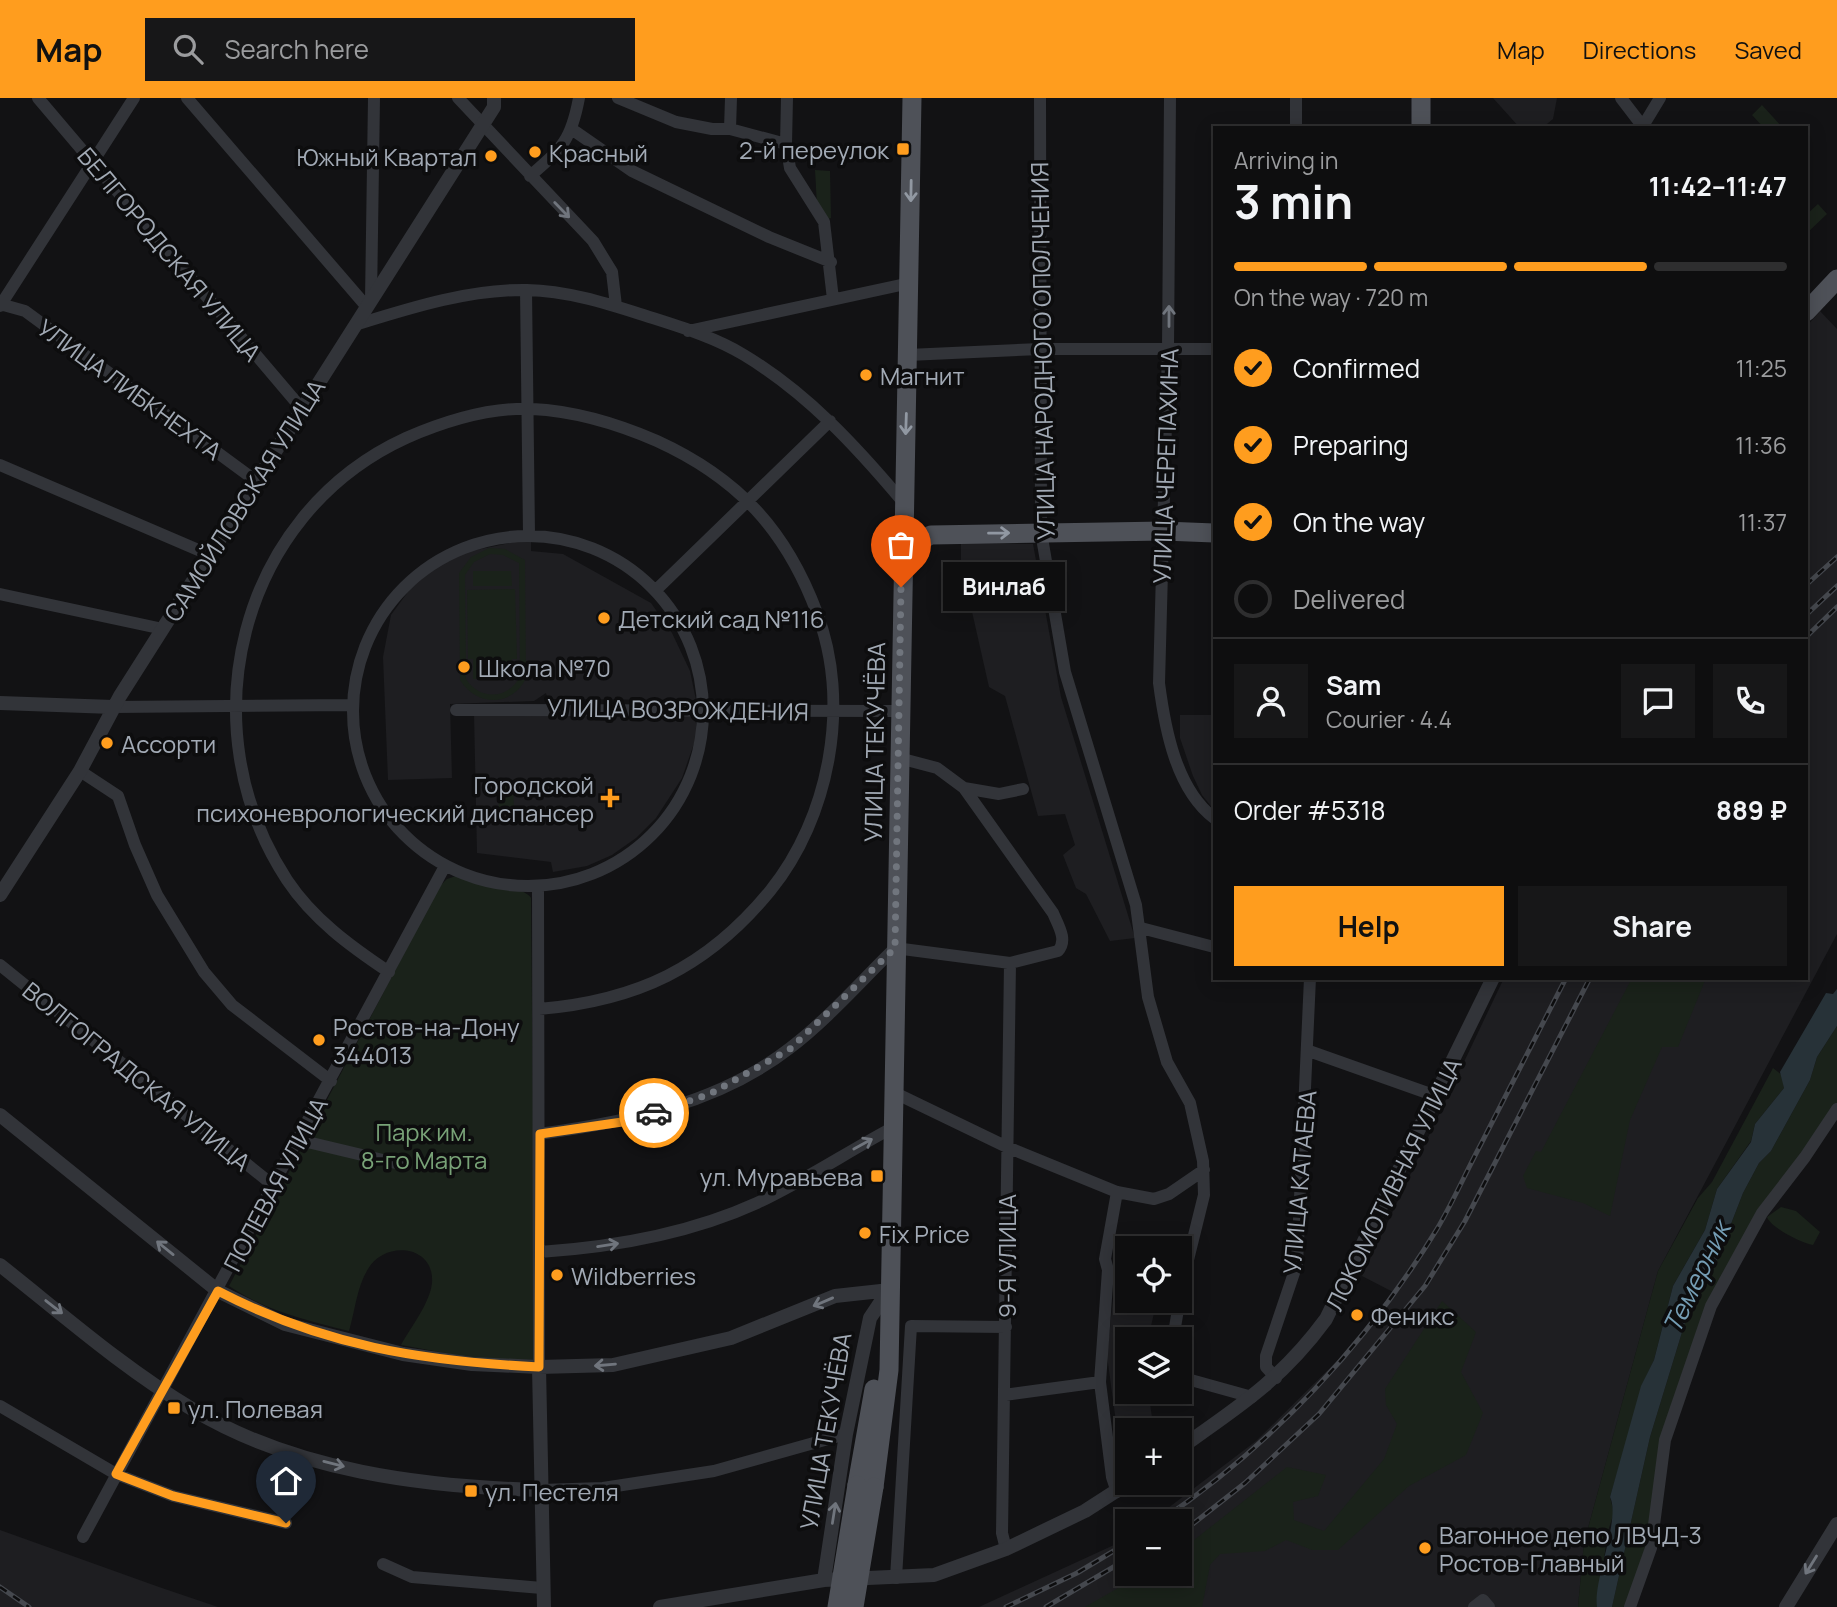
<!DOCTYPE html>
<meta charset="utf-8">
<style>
:root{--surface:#0e0e0f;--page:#171718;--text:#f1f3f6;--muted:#9b9c9e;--line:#2e2e2f;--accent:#ff9d1e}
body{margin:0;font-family:Manrope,sans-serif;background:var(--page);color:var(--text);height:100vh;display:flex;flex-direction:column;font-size:26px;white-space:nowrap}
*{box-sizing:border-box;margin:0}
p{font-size:23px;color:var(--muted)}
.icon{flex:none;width:38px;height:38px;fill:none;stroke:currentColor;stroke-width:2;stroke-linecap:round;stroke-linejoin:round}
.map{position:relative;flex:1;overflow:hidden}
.panel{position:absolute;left:1213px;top:28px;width:595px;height:854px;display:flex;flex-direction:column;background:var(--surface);border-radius:0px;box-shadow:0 4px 18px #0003,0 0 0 2px var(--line)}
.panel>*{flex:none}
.tools{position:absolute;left:1115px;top:1138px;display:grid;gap:14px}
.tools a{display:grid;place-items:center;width:77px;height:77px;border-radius:0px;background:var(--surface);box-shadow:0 4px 18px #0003,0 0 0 2px var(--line);font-size:35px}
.pin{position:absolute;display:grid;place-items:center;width:60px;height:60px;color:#fff;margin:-72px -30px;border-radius:50% 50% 50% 0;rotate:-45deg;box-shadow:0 0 7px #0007}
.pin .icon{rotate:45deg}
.courier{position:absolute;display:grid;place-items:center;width:70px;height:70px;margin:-35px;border:5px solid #ff9d1e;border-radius:50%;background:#fff;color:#222;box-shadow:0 2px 9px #0007}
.bubble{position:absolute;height:49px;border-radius:0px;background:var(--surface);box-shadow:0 4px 18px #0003,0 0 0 2px var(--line);font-size:23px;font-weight:700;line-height:49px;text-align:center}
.head em{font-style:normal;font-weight:700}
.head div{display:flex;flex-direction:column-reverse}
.head{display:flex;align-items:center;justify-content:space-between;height:119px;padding:0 21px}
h1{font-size:46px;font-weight:700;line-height:52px}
.bar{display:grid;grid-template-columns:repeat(4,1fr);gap:10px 7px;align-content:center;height:84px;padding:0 21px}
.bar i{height:9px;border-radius:5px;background:var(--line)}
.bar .selected{background:var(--accent)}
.bar p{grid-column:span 4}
.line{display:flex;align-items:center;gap:18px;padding:0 21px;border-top:2px solid var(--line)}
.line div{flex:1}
.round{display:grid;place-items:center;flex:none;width:74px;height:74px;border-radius:0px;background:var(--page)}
ol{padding:0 21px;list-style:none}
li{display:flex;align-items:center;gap:21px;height:77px}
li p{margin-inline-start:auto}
li .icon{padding:7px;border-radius:50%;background:var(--accent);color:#111;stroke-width:4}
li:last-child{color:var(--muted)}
li i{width:38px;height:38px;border:4px solid var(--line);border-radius:50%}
.cta{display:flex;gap:14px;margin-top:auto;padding:14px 21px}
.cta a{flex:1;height:80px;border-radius:0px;background:var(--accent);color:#111;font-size:28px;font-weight:700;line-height:80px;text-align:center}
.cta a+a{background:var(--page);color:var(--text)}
header{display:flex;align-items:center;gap:42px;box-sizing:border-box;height:98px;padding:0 35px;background:var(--accent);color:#111}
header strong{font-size:33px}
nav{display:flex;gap:38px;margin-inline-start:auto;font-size:24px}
.search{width:490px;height:63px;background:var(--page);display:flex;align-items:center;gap:18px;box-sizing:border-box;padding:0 24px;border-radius:0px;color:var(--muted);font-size:26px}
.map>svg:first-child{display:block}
.built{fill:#1e1e21}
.green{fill:#1a221a;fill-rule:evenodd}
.water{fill:#273238}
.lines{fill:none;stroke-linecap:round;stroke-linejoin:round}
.minor{stroke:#323439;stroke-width:12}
.tertiary{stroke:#323439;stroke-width:14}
.primary{stroke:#4e5158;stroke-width:19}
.rail-casing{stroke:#45484e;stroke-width:5}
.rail{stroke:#0d0d0e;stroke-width:2.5;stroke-dasharray:8;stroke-linecap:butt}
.primary-bridge{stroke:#4e5158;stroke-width:19}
.oneway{stroke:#9198a2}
.oneway2{stroke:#70757d}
.done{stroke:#70757d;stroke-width:7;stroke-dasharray:0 12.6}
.route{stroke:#ff9d1e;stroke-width:9}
.poi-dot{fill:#ff9d1e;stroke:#0d0d0e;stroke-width:2.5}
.labels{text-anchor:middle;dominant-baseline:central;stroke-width:7;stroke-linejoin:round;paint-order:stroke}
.poi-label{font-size:24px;fill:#a2aab5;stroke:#0d0d0e;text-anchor:start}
.street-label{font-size:24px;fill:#a2aab5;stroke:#0d0d0e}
.park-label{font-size:24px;fill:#78a277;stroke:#0d0d0e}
.water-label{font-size:26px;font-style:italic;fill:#759db4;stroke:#0d0d0e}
</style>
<header>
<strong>Map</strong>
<div class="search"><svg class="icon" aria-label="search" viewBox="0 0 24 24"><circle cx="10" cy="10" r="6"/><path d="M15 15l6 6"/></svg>Search here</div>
<nav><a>Map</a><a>Directions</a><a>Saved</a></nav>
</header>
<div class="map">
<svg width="1837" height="1509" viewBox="0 0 1837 1509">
<rect width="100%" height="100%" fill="#121214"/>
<path class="built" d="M1493,0H1557L1553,21L1542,30H1520Z
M1820,213L1837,231V836L1658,1173L1584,1445L1578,1509H979L1127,1441V1475H1180V1423H1151L1256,1343L1341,1259L1393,1194L1362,1178L1504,880H1806V229Z
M524,442L531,443V453L563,456L651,505L672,535L690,573L696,602L548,601L546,595L534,603L450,606L452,680L388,682L383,559L391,517L410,491L435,470L461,455Z
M961,445L1033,446L1061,599L1135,840L1110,843L1086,796L1076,790L1063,757L1075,747L1065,716L1038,718L1005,598L989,589L961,465Z
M474,615L694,617L698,634L682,680L656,720L636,740L612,757L587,768L553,774L551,764L477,755Z
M1180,617H1214V712L1202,697L1193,678L1180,640Z
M1116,1172L1127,1175V1202H1157L1148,1241H1127V1293H1148L1154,1332H1127V1373L1123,1375L1107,1258Z
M0,1432L159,1489L218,1509H0Z"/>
<path class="green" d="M1762,7L1783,30H1764L1752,17Z
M815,72L830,73L831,120L828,121L817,107Z
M1818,106L1827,116L1806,136V117Z
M489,450L505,451L525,462L526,580C512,609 477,609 460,582L459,475L471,459ZM490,456L503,457L519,465L520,579C508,601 480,603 466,581L465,477L474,464Z
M473,473H511L512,488H473Z
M515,491L517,561H512V581H473V561H468L467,492Z
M513,685L514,714H499L498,686Z
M456,778C473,783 525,788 531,800L535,1262L472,1260L401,1247C411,1229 430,1205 432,1185C435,1147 385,1142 368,1171C357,1188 355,1213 349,1233C306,1222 266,1213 229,1188L439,789L447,781Z
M1632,880H1706L1678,949H1662L1630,1022L1610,1118L1583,1105L1527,1090L1523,1078L1536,1053L1541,1054Z
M1837,928V1011L1774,1100L1711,1208L1672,1314L1658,1398L1630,1509H1612L1650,1339L1690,1208L1717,1162L1743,1095L1759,1065L1771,1053L1810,982L1817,959Z
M1773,970L1783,978L1784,990L1755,1026L1751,1043L1717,1091L1705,1132L1673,1188L1654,1262L1645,1281L1610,1399L1614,1415L1608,1433L1597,1509H1578L1584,1445L1658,1173L1698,1100L1712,1084Z
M1781,1109L1796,1113L1820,1134L1813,1147C1801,1145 1770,1129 1767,1119Z
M1442,1203L1476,1234L1461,1274L1483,1315L1466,1357L1409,1388L1338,1452H1312L1286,1442L1265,1453L1220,1456L1210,1467L1202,1509H1085L1144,1475H1180V1453L1287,1369L1326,1377L1318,1398L1293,1404L1294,1422L1324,1433L1384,1361L1397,1326L1386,1307L1385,1291Z"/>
<path class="water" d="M1837,891V928L1817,959L1810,982L1771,1053L1759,1065L1743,1095L1717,1162L1690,1208L1650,1339L1612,1509H1597C1593,1482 1621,1421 1610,1399L1641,1288L1654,1262L1673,1188L1705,1132L1717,1091L1751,1044L1755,1026L1784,990L1780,974L1826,895L1833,896Z"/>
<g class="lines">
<path class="minor" d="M38,0L302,311
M187,0L367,209
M458,0L593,143L612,174L616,208
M618,0L676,24L712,31H730L786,46L790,70L824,124L833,201
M1040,0L1041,434L1065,574L1136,807L1148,899L1167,964L1190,1005L1203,1063L1204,1097L1183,1182L1173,1241
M1170,0L1168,251L1159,585C1165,631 1176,691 1214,720
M1621,0L1644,30
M1643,28L1660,0
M1296,30V0
M730,31L731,0
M573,32L632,73L769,139L831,164
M786,46L787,0
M530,78C562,50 571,43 579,0
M526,192L529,436
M371,202L374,0
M0,206L25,213L256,383
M0,208L134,0
M355,227C410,210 469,191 527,192C566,193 603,204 640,216C674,227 713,238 744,257C807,295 856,348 903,404
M688,233L910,185
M908,257L1040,251H1214
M0,367L210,457
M353 613a175 175 0 1 1 350 0a175 175 0 1 1-350 0Z
M656,492L830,323
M0,496L163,531
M113,609L352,607
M456,612L899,613
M80,673L118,698L135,747L157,797L204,874L232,907L331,983
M964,690L999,696L1023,691
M538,789L539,1269
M1141,830L1214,849
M0,867L274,1088
M389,874C350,848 313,821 287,782C187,630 238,417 406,340C445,323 489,309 532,311C574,313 618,326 657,343C738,380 786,432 817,515C851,605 830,719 770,793C707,870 636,903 539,911
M1309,953L1436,998
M893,994L1007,1049L1117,1094L1154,1101L1169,1096L1204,1072
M539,1036C627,1024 718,1006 790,950C828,921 861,883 895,850L1010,865L1058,853C1068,842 1058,827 1053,815L964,690L937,670L899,660
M299,1042L404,1067
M540,1154C614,1149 689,1136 757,1105C804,1083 847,1054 892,1030
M1180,1279L1252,1299
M1276,1280L1266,1269V1258L1297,1166L1310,880
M1004,1297L1100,1284
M0,1308L116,1376L173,1398L286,1425
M541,1392L603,1390L714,1373L846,1336
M1117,1394L1112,1379L1100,1284L1108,1172L1105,1161L1117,1094
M83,1439L445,768
M1006,1451L1002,1435L1010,865
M383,1466L412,1479L542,1490
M896,1480L911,1228L1006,1229
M1474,1509L1483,1502L1489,1509
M1630,1509L1651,1450L1665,1342L1711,1208L1762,1115L1805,1059L1837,1011"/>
<path class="tertiary" d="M0,605L113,609
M0,797L80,673L120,598L494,9V0
M0,1017L218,1193L285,1226L403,1256L472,1266L539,1269L613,1267L731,1240L835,1198L890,1192
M0,1167C62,1216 123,1270 192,1311C295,1373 423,1389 541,1392
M539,1269L544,1509
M1180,1350C1240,1308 1282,1281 1326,1221L1493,880
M824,1482L846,1336L870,1220L880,1205L889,1210
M660,1509L824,1482L934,1477L1006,1451L1085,1413L1130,1384
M1786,1509L1837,1426"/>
<path class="primary" d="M1421,30V0
M1806,214L1837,181
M902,459L911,447L931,437L1164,433L1214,435
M857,1387L874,1291
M874,1389L889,1272L912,0"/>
<defs>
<path id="rail" d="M1806,487L1837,459
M1806,517L1837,488
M1806,539L1837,509
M1160,1423C1272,1347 1367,1246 1437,1131C1453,1104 1466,1074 1481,1046C1509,991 1538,935 1566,880
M1180,1436L1245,1385L1319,1316L1425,1188L1465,1123L1590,880
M0,1489L29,1509
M1006,1509L1077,1475L1127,1445
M1046,1509L1127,1461"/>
</defs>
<use href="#rail" class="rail-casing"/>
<use href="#rail" class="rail"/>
<path class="primary-bridge" d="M837,1509L857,1387
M854,1509L874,1389"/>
</g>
<defs><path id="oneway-shaft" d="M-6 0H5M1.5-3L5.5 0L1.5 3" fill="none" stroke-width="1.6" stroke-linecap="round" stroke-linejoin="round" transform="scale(1.75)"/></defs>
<g class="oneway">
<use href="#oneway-shaft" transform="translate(911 93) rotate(91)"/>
<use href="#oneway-shaft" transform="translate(906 326) rotate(92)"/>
<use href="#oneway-shaft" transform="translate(999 435) rotate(-1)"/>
</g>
<g class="oneway2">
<use href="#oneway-shaft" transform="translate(562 112) rotate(46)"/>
<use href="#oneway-shaft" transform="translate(1169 218) rotate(-90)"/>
<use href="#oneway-shaft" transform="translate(863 1046) rotate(-29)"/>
<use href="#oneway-shaft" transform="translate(608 1147) rotate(-9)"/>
<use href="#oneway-shaft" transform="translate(165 1150) rotate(-141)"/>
<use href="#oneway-shaft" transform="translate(823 1204) rotate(157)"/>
<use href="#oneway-shaft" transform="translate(54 1209) rotate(38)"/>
<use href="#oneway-shaft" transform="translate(605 1267) rotate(175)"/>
<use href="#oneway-shaft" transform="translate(334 1366) rotate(14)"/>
<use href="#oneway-shaft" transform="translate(834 1415) rotate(-81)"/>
<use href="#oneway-shaft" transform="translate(1811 1467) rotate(122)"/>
</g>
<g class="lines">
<path class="done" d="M654,1015L710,996L790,951L895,850L901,489"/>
<path class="route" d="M286,1425L173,1398L116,1376L218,1193C324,1248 421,1263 539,1269L540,1036L629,1023L654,1015"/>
</g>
<g class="poi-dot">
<rect x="896" y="44" width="14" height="14" rx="3.5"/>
<circle cx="535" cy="54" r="7"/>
<circle cx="491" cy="58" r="7"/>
<circle cx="866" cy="277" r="7"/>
<circle cx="604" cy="520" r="7"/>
<circle cx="464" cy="569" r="7"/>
<circle cx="107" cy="645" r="7"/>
<path d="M606.5 689.5h7v7h7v7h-7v7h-7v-7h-7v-7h7z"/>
<circle cx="319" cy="942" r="7"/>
<rect x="870" y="1071" width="14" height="14" rx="3.5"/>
<circle cx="865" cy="1135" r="7"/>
<circle cx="557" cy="1177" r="7"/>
<circle cx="1357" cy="1217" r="7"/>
<rect x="167" y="1303" width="14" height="14" rx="3.5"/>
<rect x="464" y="1386" width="14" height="14" rx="3.5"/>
<circle cx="1425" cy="1450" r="7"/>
</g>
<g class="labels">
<g class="poi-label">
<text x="889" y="51" text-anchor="end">2-й переулок</text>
<text x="549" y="54">Красный</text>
<text x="477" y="58" text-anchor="end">Южный Квартал</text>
<text x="880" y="277">Магнит</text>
<text x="618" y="520">Детский сад №116</text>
<text x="478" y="569">Школа №70</text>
<text x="121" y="645">Ассорти</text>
<text x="594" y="686" text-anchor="end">Городской<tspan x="594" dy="28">психоневрологический диспансер</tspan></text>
<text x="333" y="928">Ростов-на-Дону<tspan x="333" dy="28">344013</tspan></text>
<text x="863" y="1078" text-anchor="end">ул. Муравьева</text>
<text x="879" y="1135">Fix Price</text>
<text x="571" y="1177">Wildberries</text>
<text x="1371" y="1217">Феникс</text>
<text x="188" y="1310">ул. Полевая</text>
<text x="485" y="1393">ул. Пестеля</text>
<text x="1439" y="1436">Вагонное депо ЛВЧД-3<tspan x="1439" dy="28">Ростов-Главный</tspan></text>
</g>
<g class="street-label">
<text transform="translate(170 156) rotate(50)">БЕЛГОРОДСКАЯ УЛИЦА</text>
<text transform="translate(1042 253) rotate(-91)">УЛИЦА НАРОДНОГО ОПОЛЧЕНИЯ</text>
<text transform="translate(130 291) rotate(36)">УЛИЦА ЛИБКНЕХТА</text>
<text transform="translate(1165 368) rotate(-88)">УЛИЦА ЧЕРЕПАХИНА</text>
<text transform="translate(244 402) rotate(-58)">САМОЙЛОВСКАЯ УЛИЦА</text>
<text transform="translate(678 611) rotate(1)">УЛИЦА ВОЗРОЖДЕНИЯ</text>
<text transform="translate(874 644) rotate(-89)">УЛИЦА ТЕКУЧЁВА</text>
<text transform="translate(137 978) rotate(39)">ВОЛГОГРАДСКАЯ УЛИЦА</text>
<text transform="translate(1299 1084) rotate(-85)">УЛИЦА КАТАЕВА</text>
<text transform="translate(275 1086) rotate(-62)">ПОЛЕВАЯ УЛИЦА</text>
<text transform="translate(1393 1086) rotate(-64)">ЛОКОМОТИВНАЯ УЛИЦА</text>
<text transform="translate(1006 1158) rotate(-90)">9-Я УЛИЦА</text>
<text transform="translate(825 1333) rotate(-80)">УЛИЦА ТЕКУЧЁВА</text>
</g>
<g class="park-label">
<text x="424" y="1033">Парк им.<tspan x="424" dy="28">8-го Марта</tspan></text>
</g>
<g class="water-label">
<text transform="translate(1696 1179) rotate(-64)">Темерник</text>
</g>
</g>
</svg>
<div class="tools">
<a><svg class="icon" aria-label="locate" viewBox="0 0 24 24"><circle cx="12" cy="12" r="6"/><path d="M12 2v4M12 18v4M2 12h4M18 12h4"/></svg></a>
<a><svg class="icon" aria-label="layers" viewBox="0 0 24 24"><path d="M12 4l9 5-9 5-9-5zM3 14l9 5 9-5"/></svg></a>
<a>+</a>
<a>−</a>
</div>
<div class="pin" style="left:901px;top:489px;background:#ea580c"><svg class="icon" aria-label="bag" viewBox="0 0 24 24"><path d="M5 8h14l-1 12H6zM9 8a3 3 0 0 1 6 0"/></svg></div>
<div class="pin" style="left:286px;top:1425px;background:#1f2937"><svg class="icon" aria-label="home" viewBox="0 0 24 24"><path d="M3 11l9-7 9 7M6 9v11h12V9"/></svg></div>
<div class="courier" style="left:654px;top:1015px"><svg class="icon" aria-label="car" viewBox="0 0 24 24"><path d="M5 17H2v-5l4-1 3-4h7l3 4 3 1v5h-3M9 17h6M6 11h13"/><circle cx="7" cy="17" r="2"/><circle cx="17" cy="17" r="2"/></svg></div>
<div class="bubble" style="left:943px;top:464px;width:122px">Винлаб</div>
<section class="panel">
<div class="head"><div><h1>3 min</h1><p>Arriving in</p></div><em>11:42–11:47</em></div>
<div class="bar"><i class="selected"></i><i class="selected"></i><i class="selected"></i><i></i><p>On the way · 720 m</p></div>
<ol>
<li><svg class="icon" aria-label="check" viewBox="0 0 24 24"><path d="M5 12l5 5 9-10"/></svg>Confirmed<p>11:25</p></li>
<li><svg class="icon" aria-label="check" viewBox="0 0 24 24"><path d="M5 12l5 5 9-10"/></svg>Preparing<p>11:36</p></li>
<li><svg class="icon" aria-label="check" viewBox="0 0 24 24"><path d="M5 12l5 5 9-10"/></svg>On the way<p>11:37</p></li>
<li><i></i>Delivered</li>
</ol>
<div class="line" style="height:126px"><a class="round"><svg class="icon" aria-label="person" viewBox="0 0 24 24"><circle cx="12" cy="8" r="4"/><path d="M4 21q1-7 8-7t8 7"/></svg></a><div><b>Sam</b><p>Courier · 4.4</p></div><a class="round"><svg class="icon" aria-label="chat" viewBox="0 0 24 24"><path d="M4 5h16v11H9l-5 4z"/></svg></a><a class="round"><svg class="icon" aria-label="phone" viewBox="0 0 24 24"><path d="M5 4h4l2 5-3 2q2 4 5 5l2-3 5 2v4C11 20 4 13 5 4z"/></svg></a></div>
<div class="line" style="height:91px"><div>Order #5318</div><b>889 ₽</b></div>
<div class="cta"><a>Help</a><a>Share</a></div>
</section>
</div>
